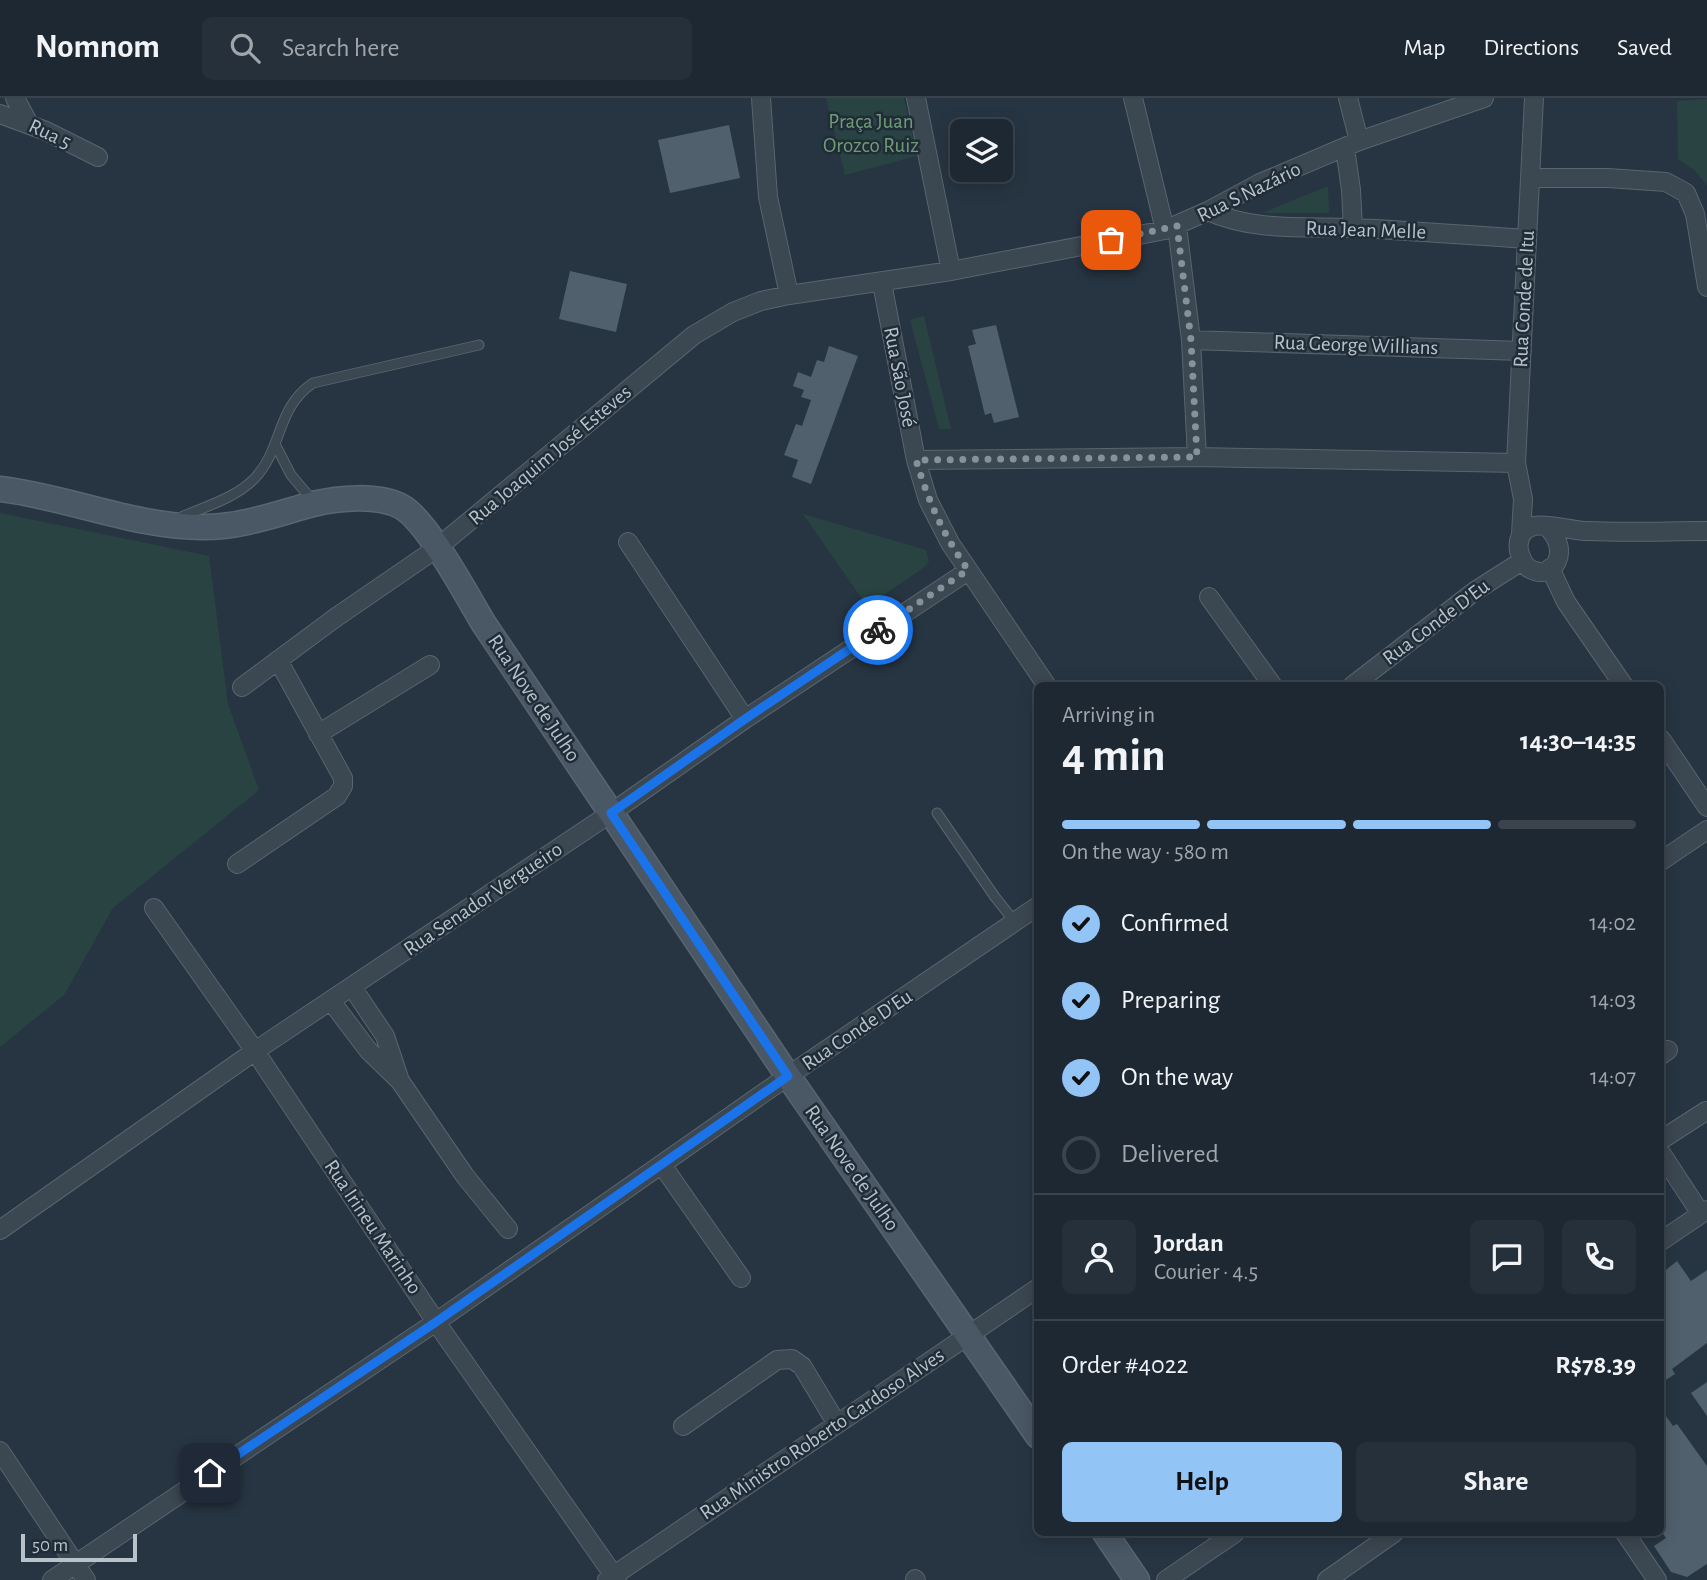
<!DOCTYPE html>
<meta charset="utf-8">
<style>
:root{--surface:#1d2832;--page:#25303a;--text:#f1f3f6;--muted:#a0a6ac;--line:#3b444d;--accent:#93c4f6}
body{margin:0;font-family:"Alegreya Sans",sans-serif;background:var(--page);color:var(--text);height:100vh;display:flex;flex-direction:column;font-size:26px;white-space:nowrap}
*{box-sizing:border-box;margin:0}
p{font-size:23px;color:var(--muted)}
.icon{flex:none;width:38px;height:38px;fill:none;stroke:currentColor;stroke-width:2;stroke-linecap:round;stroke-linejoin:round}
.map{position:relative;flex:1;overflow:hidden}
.details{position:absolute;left:1034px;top:584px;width:630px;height:854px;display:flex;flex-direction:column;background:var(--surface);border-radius:10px;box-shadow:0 4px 18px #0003,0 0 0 2px var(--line)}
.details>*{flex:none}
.controls{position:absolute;left:950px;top:21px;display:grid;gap:14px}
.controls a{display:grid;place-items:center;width:63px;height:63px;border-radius:10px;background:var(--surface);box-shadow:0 4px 18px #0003,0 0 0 2px var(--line);font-size:35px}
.scale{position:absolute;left:21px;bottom:18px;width:116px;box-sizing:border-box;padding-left:7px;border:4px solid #b8c2cb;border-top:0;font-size:19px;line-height:24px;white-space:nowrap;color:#b8c2cb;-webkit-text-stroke:5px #202c37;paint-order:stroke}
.pin{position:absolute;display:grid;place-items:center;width:60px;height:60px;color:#fff;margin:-30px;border-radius:14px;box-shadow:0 4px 10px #0006}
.courier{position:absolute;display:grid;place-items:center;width:70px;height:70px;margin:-35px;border:5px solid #1a73e8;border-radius:50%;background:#fff;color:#222;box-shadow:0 2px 9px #0007}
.headline em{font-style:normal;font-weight:600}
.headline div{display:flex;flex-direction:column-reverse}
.headline{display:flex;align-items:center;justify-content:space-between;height:119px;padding:0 28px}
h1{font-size:46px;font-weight:600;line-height:52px}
.bar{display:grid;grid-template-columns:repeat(4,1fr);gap:10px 7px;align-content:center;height:84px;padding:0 28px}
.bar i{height:9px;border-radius:5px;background:var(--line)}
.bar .selected{background:var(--accent)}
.bar p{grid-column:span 4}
.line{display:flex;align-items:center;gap:18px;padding:0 28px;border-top:2px solid var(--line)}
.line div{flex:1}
.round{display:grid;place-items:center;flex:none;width:74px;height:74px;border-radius:10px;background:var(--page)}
ol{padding:0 28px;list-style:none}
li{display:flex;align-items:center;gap:21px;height:77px}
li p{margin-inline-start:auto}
li .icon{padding:7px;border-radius:50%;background:var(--accent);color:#111;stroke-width:4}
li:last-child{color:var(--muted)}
li i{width:38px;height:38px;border:4px solid var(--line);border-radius:50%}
.button{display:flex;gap:14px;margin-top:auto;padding:14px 28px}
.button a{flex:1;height:80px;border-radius:10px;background:var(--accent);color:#111;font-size:28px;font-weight:600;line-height:80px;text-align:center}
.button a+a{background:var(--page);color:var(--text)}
header{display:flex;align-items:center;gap:42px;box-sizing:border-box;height:98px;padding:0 35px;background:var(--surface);border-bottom:2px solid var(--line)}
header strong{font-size:33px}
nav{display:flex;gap:38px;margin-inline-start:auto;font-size:24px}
.search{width:490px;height:63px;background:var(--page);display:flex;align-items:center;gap:18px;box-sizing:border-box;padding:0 24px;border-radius:10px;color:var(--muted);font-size:26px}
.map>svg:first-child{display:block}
.green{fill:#294343}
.building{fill:#50606c}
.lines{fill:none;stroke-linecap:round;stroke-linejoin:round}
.lane-casing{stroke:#59656f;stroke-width:11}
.street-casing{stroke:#59656f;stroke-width:20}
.secondary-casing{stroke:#59656f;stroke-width:27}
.lane{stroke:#3b4751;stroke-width:9}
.street{stroke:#3b4751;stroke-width:18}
.secondary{stroke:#4a5764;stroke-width:24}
.done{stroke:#85919b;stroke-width:7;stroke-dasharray:0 12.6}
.route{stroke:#1a73e8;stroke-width:9}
.labels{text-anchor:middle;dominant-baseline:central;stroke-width:5;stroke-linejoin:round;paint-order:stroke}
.park-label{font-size:21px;fill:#709c75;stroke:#202c37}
.street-label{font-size:21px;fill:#b8c2cb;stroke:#202c37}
</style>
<header>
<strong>Nomnom</strong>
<div class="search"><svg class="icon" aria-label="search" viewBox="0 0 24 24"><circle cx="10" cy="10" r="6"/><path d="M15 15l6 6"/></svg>Search here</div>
<nav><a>Map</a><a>Directions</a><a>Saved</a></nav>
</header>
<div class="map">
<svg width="1707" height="1482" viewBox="0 0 1707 1482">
<rect width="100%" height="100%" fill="#273542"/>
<path class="green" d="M826,0H904L917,58L845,77Z
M1707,1V87L1694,72L1678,61L1677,3Z
M1328,88L1329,115H1262Z
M924,218L951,331H939L910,222Z
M0,415L209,458L228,606L259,692L113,810L64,897L0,949Z
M803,416L926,452L929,463L926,468L867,508Z"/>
<path class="building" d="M729,27L740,80L670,95L658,42Z
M570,173L627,186L616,234L559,221Z
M996,227L1019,319L994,325L991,315L985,317L968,248L976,246L972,232Z
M829,248L858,258L811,386L792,379L798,362L784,357L796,326L802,328L811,302L801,299L804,292L793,288L798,274L811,279L817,262L824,264Z
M1677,1163L1691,1183L1707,1172V1245L1672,1271L1675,1276L1661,1285V1176Z
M1707,1284V1318L1691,1295Z
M1661,1311L1673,1328L1677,1326L1707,1368V1466L1687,1479L1671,1474L1654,1448L1666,1440L1661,1433Z"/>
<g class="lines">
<defs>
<path id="lane" d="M275,346L291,377L313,403
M179,420C204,409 236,400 255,380C283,350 276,310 313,285L479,247
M937,715L995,799L1015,824"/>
<path id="street" d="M15,0L29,26
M761,0L768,99L789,197
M916,0L951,173
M1133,0L1165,132
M1348,0L1359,43
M0,16L46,33L98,59
M1345,50L1351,92L1353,130
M1530,80H1608L1666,84L1686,95L1695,116L1707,189
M1208,113C1255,134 1305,128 1356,130C1413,133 1470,137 1527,141
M1177,128L1191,242L1197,359
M882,185L916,362L928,402L950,445L1047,588
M1191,242L1522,253
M916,362L1197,359L1516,365
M1547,429C1572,452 1554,484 1530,471C1523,467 1521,459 1519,453C1517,441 1522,431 1534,428C1548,425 1573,433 1588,433C1628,435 1667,433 1707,433
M1521,436L1523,401L1516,365L1534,0
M628,444L745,621
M1550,470L1566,504L1624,588
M1209,499L1273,588
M1352,588L1475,493L1522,463
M242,589L335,520L437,450L694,237L733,214L761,203L789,197L951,173L1165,132L1208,113L1260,85L1359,43L1484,0
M318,636L430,567
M1661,641L1707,709
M1661,763L1707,732
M237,766L337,698L343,688V680L278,562
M154,810L255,953L436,1224L617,1482
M352,889L385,938L399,980
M331,903L368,952L400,983L465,1078L508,1131
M1661,957L1668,952
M1661,1042L1706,1013
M1661,1055L1701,1116
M662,1067L741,1180
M0,1132L255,953L611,715L745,621L968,473
M1661,1143L1707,1112
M683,1328L777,1262L792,1261L802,1268L837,1326
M0,1353L86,1482
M1625,1435L1657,1482
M915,1481L916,1482
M52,1482L436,1224L788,978L1038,808
M607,1482L1038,1190
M1166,1482L1235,1435
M1327,1482L1394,1435"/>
<path id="secondary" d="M0,391C68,399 134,429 204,429C242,429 276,416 313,406C338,400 378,396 402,409C428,424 467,498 484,526L788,978L1038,1338
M1105,1435L1137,1482"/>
</defs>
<use href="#lane" class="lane-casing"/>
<use href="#street" class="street-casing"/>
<use href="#secondary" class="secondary-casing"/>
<use href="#lane" class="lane"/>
<use href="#street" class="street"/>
<use href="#secondary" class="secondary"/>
</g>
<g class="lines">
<path class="done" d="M878,532L968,472C943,436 929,405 916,362L1197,359L1191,242L1177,128L1111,142"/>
<path class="route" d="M210,1375L436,1224L788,978L611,715L745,621L878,532"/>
</g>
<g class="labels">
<g class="park-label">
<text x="871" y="23">Praça Juan<tspan x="871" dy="24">Orozco Ruiz</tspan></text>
</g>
<g class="street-label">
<text transform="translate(50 36) rotate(25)">Rua 5</text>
<text transform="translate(1249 94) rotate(-26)">Rua S Nazário</text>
<text transform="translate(1366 132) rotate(2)">Rua Jean Melle</text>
<text transform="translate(1524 201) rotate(-87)">Rua Conde de Itu</text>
<text transform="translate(1356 247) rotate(2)">Rua George Willians</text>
<text transform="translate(900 279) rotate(79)">Rua São José</text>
<text transform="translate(550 357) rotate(-40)">Rua Joaquim José Esteves</text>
<text transform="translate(1436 524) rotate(-37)">Rua Conde D'Eu</text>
<text transform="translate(534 600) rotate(56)">Rua Nove de Julho</text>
<text transform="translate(483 801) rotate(-34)">Rua Senador Vergueiro</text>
<text transform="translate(857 932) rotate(-34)">Rua Conde D'Eu</text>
<text transform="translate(852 1070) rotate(55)">Rua Nove de Julho</text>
<text transform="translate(373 1129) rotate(56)">Rua Irineu Marinho</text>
<text transform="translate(822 1336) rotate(-34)">Rua Ministro Roberto Cardoso Alves</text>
</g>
</g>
</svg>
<div class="controls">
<a><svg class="icon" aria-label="layers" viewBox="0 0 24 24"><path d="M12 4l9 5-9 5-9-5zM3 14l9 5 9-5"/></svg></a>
</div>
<div class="scale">50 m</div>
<div class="pin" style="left:1111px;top:142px;background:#ea580c"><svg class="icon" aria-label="bag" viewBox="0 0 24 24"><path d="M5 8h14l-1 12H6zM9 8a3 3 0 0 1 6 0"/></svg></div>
<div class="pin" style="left:210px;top:1375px;background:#1f2937"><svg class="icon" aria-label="home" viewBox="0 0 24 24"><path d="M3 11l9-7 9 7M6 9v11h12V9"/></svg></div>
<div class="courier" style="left:878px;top:532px"><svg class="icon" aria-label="bike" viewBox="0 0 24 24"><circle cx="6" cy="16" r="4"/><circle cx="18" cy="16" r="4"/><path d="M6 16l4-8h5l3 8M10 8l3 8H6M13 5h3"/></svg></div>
<section class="details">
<div class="headline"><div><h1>4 min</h1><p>Arriving in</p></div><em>14:30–14:35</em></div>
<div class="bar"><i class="selected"></i><i class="selected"></i><i class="selected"></i><i></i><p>On the way · 580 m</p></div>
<ol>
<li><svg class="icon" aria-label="check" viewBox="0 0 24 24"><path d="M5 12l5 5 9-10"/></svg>Confirmed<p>14:02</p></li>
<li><svg class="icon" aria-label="check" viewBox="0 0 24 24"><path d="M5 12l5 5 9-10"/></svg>Preparing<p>14:03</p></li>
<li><svg class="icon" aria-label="check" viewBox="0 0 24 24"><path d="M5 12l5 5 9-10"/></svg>On the way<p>14:07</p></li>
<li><i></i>Delivered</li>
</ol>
<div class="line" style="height:126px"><a class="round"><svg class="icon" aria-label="person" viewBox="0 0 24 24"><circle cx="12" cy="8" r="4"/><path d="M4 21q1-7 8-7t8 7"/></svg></a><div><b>Jordan</b><p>Courier · 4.5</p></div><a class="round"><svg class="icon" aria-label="chat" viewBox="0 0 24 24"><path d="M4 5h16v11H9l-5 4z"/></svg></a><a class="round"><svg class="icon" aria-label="phone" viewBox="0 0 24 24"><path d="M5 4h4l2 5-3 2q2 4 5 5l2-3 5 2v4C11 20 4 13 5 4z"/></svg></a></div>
<div class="line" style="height:91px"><div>Order #4022</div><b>R$78.39</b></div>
<div class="button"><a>Help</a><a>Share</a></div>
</section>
</div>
